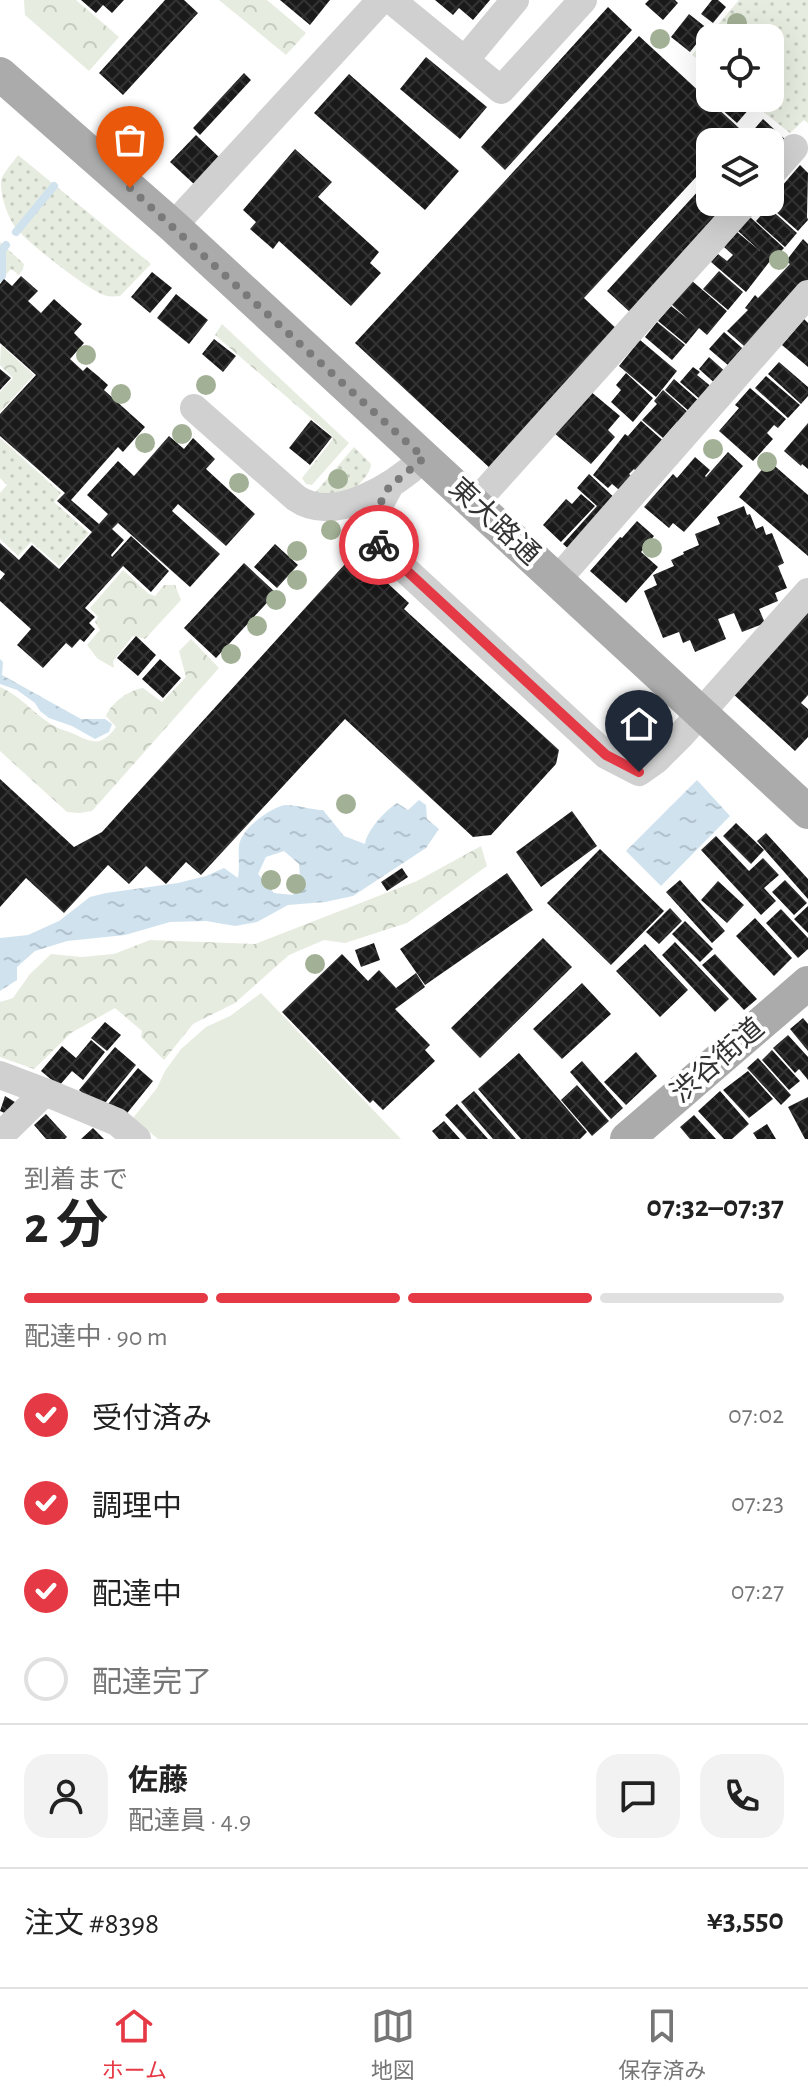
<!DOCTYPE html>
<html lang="ja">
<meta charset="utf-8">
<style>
:root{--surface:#fff;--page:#f2f2f2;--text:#222;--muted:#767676;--line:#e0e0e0;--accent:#e63946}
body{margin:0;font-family:"Alegreya Sans","Noto Sans JP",sans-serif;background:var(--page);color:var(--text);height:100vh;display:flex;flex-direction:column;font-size:30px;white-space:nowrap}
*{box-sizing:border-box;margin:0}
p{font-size:26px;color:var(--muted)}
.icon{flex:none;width:44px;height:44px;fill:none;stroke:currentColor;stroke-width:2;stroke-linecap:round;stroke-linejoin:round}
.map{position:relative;height:1139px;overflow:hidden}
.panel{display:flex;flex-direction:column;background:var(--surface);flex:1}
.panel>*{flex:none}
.fabs{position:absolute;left:696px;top:24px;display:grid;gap:16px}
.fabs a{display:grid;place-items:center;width:88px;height:88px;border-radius:16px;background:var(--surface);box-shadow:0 8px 32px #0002;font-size:40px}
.pin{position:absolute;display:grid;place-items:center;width:68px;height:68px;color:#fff;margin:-82px -34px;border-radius:50% 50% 50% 0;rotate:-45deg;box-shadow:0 0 8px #0007}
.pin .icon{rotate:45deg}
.courier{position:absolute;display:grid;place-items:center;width:80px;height:80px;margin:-40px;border:6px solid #e63946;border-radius:50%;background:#fff;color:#222;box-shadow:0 2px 10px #0007}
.head em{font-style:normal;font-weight:700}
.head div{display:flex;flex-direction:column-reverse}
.head{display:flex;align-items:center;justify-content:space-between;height:136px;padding:0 24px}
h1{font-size:52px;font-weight:700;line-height:60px}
.bar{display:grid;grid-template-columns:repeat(4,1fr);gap:12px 8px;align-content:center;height:96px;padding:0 24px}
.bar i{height:10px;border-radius:6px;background:var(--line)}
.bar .on{background:var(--accent)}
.bar p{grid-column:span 4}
.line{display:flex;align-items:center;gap:20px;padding:0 24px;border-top:2px solid var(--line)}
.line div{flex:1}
.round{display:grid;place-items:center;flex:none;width:84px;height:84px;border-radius:24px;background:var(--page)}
ol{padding:0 24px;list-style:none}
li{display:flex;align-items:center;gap:24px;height:88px}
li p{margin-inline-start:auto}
li .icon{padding:8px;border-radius:50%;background:var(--accent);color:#fff;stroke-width:4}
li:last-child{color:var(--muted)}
li i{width:44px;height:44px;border:4px solid var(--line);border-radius:50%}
.dock{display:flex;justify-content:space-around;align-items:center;height:112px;border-top:2px solid var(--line);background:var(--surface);font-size:22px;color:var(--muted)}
.dock a{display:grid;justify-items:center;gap:4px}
.dock .on{color:var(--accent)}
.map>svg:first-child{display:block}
.forest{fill:url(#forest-crowns)}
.park{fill:url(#park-dots)}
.pitch{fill:#e6ecdf}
.water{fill:url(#water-ripples);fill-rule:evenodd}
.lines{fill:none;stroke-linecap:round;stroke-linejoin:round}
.stream{stroke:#cfe2ee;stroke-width:8}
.building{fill:url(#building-cross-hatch)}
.minor{stroke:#d0d0d0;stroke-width:28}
.major{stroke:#ababab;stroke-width:34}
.tree{fill:#a2b095}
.done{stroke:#7a7a7a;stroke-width:8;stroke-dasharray:0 14.4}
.route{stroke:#e63946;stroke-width:10}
.labels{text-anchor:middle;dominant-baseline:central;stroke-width:8;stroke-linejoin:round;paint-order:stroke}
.street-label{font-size:28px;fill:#333;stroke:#fff}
</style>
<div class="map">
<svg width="808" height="1139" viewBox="0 0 808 1139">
<defs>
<pattern id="forest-crowns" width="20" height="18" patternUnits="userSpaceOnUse" patternTransform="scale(2)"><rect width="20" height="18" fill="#e6ecdf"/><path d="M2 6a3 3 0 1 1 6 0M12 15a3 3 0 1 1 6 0" fill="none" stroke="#c6cbc0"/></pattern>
<pattern id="park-dots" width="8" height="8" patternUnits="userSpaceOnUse" patternTransform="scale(2)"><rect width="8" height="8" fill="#e6ecdf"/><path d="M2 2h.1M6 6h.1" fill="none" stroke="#c6cbc0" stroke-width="1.8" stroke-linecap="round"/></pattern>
<pattern id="water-ripples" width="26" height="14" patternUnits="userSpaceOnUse" patternTransform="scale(2)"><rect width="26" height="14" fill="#cfe2ee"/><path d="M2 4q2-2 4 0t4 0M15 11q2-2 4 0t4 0" fill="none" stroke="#b2c2cd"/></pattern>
<pattern id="building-cross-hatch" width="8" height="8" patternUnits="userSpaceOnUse" patternTransform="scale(2)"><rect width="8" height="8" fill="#1a1a1a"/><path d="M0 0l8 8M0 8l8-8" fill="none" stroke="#333"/></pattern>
</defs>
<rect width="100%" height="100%" fill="#fff"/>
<path class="forest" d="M24,0H76L119,37L89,71L25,15Z
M219,0H267L306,33L286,55Z
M222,324L349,443L312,485L306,484L302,478L333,439L332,436L215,335Z
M1,345L34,375L0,412V392L13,378L0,365Z
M123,570L149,594L155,596L164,585H175L181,600L145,639L133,636L113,661L114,668L98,659L87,645L100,630L95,622L98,617L90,608Z
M191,639L219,668L92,811L80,813L67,812L0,751V687C23,697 35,716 56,727C61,730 68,731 74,734C93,743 101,747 116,727L106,716C111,703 129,690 143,688L162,702L186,677L179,651Z
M481,846L487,866L407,923L345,943L324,940L289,955L235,1003L193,1024L164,1060L141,1037L142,1031L115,1008L71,1033L34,1069L0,1057V1002L13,998L30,974L51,954L81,957L114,954L150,940L255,944L417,881Z"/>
<path class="park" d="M739,0H808V123L804,120L790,133L746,98H770V38H710V69L692,55Z
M18,155L151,264L120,296C116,296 112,297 107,296C90,292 28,243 16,228C8,218 0,195 1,181C3,172 13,163 18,155Z
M0,242L24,264L23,269L19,275L11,269L0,281Z
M0,438L61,493L54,502L89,533L59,566L31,542L18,556L0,539V493L7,485L0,478Z
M354,447L371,464C370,472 367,475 362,481C350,496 333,493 314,494Z"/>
<path class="pitch" d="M261,993L401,1139H158L133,1118L157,1088L165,1071L181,1049L206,1027L230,1016Z"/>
<path class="water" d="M0,659L3,662L2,675L81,719H105L112,724L109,732L95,739L72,726L49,718L40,711L35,703L17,690L0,684Z
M697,780L730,816L661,886L626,851Z
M419,800L426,805L427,819L439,829L426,848L353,896L325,902L288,905L257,922L235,926L206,921L170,922L125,935L67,941L35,951L17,967V980L0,991V938L28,935L59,921L90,897L106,893L178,883L206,876L224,868L238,878C240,867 238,856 239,846C240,830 269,808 285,805C291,804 314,810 323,810L344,836L365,844C367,830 385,811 397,803L408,810ZM284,851L299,864L300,877L293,895L274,893L258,874L266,857Z"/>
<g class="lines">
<path class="stream" d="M16,232L54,186
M0,278L2,276V250L6,245"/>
</g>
<path class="building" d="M81,0H124L112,13L103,5L96,13Z
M165,0H184L198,13L123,95L99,73Z
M280,0H330L310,25Z
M435,0H490L473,20L459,8L453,15Z
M649,0H675L678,3L663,20L645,4Z
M712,0H718L726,7L713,23L701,14Z
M608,7L632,30L505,170L481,147Z
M689,14L708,29L690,52L671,37Z
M639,36L740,129L728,142H710V162L584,298L620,332L492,470L355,343Z
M426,57L487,107L460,139L400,89Z
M244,73L251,80L200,135L193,128Z
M349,74L459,171L425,210L314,113Z
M729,98H739L750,108L737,123L720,108Z
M763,119L788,142L770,161V142H743Z
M196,135L221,159L195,185L170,162Z
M295,149L332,182L318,197L379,252L370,263L381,273L351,306L279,241L273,249L250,229L256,222L243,210Z
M800,165L808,173L807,217L808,220L798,231L767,204L770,202V200Z
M710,178V202H733L631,313L607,291Z
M768,207L797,233L785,247L756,221Z
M750,217L784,248L771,262L770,261L746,292L711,262L718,254L727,261L733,255L724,247L737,232L760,251L738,231Z
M803,239L808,244V289L751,352L727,331L748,310L745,308L755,295L758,298L790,264L786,261Z
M719,271L743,292L728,310L703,289Z
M152,272L172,288L150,313L131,297Z
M21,276L38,291L28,301L41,313L54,299L82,324L74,333L84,343L70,359L83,371L87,367L98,376L108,385L104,390L145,427L123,452L118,447L71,500L99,524L108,514L87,495L118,461L134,476L169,436L184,449L193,438L215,459L206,469L255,514L226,546L178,504L172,511L220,554L190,587L118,523L112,529L124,540L111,555L112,557L131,536L169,571L151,592L123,566L85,608L95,617L89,623L95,629L84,642L80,639L72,648L66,643L43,668L17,645L31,629L0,601V580L5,574L0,570V543L19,560L32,545L59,569L92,532L57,501L65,493L0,436V414L36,375L0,343V284L4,279L12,286Z
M691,280L727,311L707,335L699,328L686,344L658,321L671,306L688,319L671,304Z
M176,294L208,320L189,344L157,318Z
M804,319L808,323V367L782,345Z
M657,322L685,345L672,360L645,337Z
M724,332L750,355L736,372L709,349Z
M214,339L236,356L223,372L202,354Z
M640,340L677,371L656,397L619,366Z
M709,357L728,374L718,386L699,369Z
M779,362L808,387V396L801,404L768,374Z
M693,367L700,372L697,375L713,388L702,401L680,382Z
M0,369L11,378L0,390Z
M626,373L653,398L633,422L611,402L621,390L616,385Z
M766,376L800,405L788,418L755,388Z
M674,379L699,401L690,412L665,390Z
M750,388L786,419L778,428L774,425L767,433L773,439L753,461L719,431L739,408L735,405Z
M663,390L689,413L680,424L677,422L663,438L642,420L657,404L654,401Z
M590,391L620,416L608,430L615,437L591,464L554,433Z
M311,420L332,437L310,465L289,448Z
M641,421L669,446L640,475L634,469L629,474L636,480L624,494L612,484L608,488L593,475L625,434L628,436Z
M808,423V469L802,464L801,466L784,451Z
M728,452L743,466L684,532L673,523L669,528L644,507L673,474L677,478L695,457L710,470L705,476L706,477Z
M769,461L808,495V556L739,497Z
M589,474L618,501L573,553L563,544L597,506L577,488Z
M581,494L595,506L561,542L543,525L566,499L572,504Z
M744,506L747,515L750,514L756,529L763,526L766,535L772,533L784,563L778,566L787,588L775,593L778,601L759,609L765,623L742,632L734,613L718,619L726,639L695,652L690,640L683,643L679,632L663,638L644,591L657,585L653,575L674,566L671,560L684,554L683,552L699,545L695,534L720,524L717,517Z
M637,521L654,536L641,552L658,567L626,603L590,571L620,537L622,538Z
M275,544L298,565L277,588L254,567Z
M355,553L409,603L404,609L559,750L556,764L491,835L473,837L345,719L201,875L186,862L166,884L146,866L129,884L108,865L64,913L26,878L0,907V779L74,847L102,832Z
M244,563L276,593L216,658L184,628Z
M808,607V695L801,703L808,709V737L795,751L731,692Z
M136,636L156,655L138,676L117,658Z
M160,659L181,678L163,698L142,679Z
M572,811L597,846L541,887L516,852Z
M736,823L764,850L751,864L723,836Z
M766,833L808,879V899L757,841Z
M716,836L749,871L763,858L779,875L764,888L776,901L761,915L701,850Z
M600,849L664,911L611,965L547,903Z
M402,868L408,877L387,891L381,882Z
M507,873L533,910L425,985L400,949Z
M680,880L725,931L712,943L666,892Z
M785,880L807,903L794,915L772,892Z
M718,881L744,905L727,923L701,900Z
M808,906V933L794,919Z
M670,908L682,921L659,944L646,932Z
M781,909L808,938V949L798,958L766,923Z
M755,918L792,958L774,976L736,936Z
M685,921L713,949L700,962L672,934Z
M543,938L572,967L480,1058L451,1028Z
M675,942L729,999L715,1012L662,955Z
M374,943L380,960L361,967L355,950Z
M645,944L688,990L660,1017L616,971Z
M342,954L368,981L379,970L396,988L416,973L425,987L395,1009L430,1045L425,1050L435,1061L383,1110L373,1100L370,1103L282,1012Z
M715,954L757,999L744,1010L702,965Z
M582,983L611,1014L562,1059L533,1029Z
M803,1018L808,1024V1051L790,1029Z
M105,1022L121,1035L107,1051L91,1038Z
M788,1035L808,1057V1080L799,1069L795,1073L773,1048Z
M91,1040L105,1052L83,1080L72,1071L59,1086L41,1071L62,1046L76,1058Z
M115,1047L136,1065L101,1108L79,1090Z
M772,1050L800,1081L789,1090L762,1060Z
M636,1052L657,1076L626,1105L604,1082Z
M519,1053L587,1132L580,1139H521L478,1089Z
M758,1058L791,1095L781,1105L747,1068Z
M582,1061L623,1108L611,1119L570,1072Z
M138,1068L153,1081L124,1117L108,1104Z
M748,1071L773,1099L749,1118L723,1090Z
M577,1085L609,1121L592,1136L561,1100Z
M474,1091L516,1139H493L461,1102Z
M720,1091L749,1124L732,1139H724L698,1111Z
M5,1096L15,1102L9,1115L0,1111Z
M808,1097V1139H805L788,1107Z
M457,1104L488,1139H467L445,1115Z
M46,1114L67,1137L65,1139H46L34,1125Z
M694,1115L716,1139H690L680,1127Z
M444,1121L460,1139H439L432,1131Z
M767,1124L776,1139H757L753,1133Z
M93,1128L104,1139H81Z"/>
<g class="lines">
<path class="minor" d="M391,0L501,90L583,0
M465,60L515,0
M770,175L794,148
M173,226L381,0
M194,408L296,498C335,525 395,485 424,458
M389,487L373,517V540L606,755L639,772L656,760L682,734L808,592
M474,504L746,202
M557,580L808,294
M0,1075L45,1092
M0,1136L45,1092L117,1122L137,1139"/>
<path class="major" d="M0,74L173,226L808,812
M627,1139L808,983"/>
</g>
<g class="tree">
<circle cx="737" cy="23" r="10"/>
<circle cx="660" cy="39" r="10"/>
<circle cx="779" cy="260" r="10"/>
<circle cx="86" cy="355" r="10"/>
<circle cx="206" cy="385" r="10"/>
<circle cx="121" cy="394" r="10"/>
<circle cx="182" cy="434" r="10"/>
<circle cx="145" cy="443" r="10"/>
<circle cx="713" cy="449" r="10"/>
<circle cx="767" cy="462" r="10"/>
<circle cx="338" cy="479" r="10"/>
<circle cx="239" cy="483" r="10"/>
<circle cx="331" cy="530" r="10"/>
<circle cx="652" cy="548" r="10"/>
<circle cx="297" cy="551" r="10"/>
<circle cx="297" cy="580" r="10"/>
<circle cx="276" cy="600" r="10"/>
<circle cx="257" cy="626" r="10"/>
<circle cx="231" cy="654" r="10"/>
<circle cx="346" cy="804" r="10"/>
<circle cx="271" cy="880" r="10"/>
<circle cx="296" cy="884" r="10"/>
<circle cx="315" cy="964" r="10"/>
</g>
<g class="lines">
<path class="done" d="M130,188L424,458L389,487L373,517V540L379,545"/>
<path class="route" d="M379,545L606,755L639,772"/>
</g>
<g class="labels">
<g class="street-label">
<text transform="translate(494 522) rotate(43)">東大路通</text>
<text transform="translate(718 1061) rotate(-41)">渋谷街道</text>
</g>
</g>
</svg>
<div class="fabs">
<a><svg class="icon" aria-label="locate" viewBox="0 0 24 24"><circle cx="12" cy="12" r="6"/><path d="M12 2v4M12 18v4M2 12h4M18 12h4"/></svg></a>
<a><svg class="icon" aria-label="layers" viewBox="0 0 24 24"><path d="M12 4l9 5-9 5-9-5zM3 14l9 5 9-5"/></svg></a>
</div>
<div class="pin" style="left:130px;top:188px;background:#ea580c"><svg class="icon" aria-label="bag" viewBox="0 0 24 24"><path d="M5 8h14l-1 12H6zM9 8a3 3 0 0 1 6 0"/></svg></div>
<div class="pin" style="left:639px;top:772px;background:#1f2937"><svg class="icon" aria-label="home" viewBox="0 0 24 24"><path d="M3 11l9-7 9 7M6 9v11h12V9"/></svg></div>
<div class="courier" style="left:379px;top:545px"><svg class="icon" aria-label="bike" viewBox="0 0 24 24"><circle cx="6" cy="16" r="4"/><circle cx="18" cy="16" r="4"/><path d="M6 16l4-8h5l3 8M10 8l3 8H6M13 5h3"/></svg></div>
</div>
<section class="panel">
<div class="head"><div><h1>2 分</h1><p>到着まで</p></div><em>07:32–07:37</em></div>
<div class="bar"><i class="on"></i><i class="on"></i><i class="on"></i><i></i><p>配達中 · 90 m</p></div>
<ol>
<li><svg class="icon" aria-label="check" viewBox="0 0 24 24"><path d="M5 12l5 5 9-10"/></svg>受付済み<p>07:02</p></li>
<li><svg class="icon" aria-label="check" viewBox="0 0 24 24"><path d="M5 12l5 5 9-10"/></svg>調理中<p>07:23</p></li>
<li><svg class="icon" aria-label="check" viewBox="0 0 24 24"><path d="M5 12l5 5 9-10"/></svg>配達中<p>07:27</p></li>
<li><i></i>配達完了</li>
</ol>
<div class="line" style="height:144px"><a class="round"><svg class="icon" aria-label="person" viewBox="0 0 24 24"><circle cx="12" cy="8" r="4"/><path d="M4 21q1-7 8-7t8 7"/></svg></a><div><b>佐藤</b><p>配達員 · 4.9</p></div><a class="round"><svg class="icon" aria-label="chat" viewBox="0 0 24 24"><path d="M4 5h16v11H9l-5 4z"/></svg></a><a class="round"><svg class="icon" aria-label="phone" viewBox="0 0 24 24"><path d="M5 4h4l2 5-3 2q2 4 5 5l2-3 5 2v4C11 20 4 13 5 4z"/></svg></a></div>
<div class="line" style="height:104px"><div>注文 #8398</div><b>¥3,550</b></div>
</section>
<nav class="dock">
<a class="on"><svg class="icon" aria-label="home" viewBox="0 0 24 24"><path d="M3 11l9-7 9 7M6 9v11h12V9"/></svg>ホーム</a>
<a><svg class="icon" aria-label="map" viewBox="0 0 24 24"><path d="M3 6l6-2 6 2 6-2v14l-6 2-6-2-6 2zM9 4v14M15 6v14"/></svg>地図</a>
<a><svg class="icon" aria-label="saved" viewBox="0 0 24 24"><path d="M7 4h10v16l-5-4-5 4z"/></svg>保存済み</a>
</nav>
